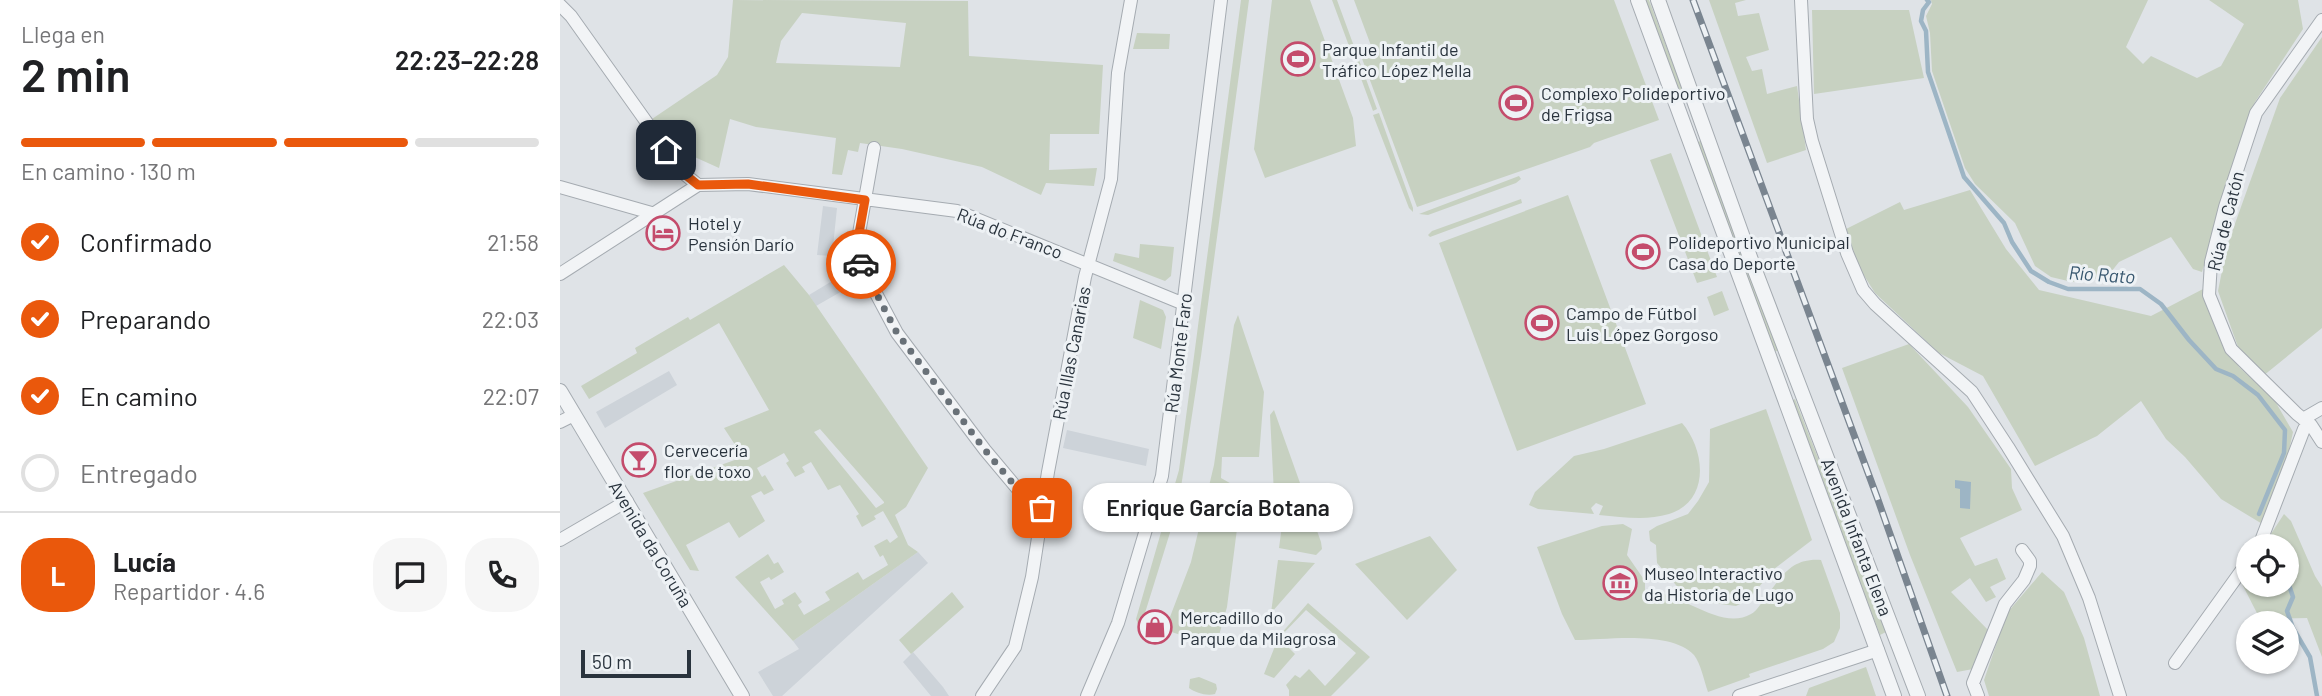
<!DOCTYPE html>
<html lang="es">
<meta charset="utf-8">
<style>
:root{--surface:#fff;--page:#f6f6f6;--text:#202124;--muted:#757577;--line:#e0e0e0;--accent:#ea580c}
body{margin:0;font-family:Barlow,sans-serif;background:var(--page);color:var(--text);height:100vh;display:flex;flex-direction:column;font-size:26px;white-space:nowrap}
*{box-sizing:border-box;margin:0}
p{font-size:23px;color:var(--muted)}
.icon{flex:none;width:38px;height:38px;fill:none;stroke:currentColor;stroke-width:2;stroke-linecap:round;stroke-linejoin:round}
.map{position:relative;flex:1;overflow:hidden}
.sheet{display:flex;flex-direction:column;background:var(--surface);width:560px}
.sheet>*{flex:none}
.buttons{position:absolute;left:1676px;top:534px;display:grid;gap:14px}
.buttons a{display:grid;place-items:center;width:63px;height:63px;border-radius:50%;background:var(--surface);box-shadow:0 2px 5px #0004;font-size:35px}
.scale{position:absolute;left:21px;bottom:18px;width:110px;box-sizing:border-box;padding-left:7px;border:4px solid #29333d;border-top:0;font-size:19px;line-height:24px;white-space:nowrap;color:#29333d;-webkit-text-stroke:5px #eef2f5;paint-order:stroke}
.pin{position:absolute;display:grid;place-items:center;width:60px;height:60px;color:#fff;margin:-30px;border-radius:14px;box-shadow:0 4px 10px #0006}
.courier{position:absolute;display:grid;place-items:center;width:70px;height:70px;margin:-35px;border:5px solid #ea580c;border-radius:50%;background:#fff;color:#222;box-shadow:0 2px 9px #0007}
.bubble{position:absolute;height:49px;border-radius:24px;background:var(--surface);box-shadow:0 2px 5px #0004;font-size:23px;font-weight:600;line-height:49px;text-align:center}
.head em{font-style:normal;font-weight:600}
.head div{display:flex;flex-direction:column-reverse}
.head{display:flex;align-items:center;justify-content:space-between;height:119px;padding:0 21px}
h1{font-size:46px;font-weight:600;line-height:52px}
.bar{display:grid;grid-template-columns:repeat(4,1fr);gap:10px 7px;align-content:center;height:84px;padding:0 21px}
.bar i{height:9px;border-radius:5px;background:var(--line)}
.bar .on{background:var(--accent)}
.bar p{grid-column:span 4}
.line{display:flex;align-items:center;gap:18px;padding:0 21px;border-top:2px solid var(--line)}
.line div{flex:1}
.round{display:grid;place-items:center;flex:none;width:74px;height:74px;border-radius:28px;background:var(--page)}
ol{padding:0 21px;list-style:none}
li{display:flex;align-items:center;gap:21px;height:77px}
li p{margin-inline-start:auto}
li .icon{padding:7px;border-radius:50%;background:var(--accent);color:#fff;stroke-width:4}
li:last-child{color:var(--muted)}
li i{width:38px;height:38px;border:4px solid var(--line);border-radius:50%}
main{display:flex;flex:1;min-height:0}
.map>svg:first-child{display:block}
.built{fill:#cdd3d9}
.green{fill:#c7d1c1;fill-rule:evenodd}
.water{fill:#9db5c5}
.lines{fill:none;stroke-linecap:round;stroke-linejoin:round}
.stream{stroke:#9db5c5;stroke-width:4.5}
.minor-casing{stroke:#a5abb1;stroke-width:14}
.tertiary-casing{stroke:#a5abb1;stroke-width:16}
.minor{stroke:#f2f4f6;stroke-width:12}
.tertiary{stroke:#f2f4f6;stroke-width:14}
.rail-casing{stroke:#7a8590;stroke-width:7}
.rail{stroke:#eef2f5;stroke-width:4.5;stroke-dasharray:13;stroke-linecap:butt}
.done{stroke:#697178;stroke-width:7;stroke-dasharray:0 12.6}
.route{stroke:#ea580c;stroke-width:9}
.labels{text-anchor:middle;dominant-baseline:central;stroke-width:6;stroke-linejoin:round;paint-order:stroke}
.poi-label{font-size:18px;fill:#29333d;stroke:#eef2f5;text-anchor:start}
.street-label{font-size:18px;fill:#29333d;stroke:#eef2f5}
.water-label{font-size:19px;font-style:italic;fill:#36566e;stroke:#eef2f5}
</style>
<main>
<section class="sheet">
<div class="head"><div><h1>2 min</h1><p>Llega en</p></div><em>22:23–22:28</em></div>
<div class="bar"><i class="on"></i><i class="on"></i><i class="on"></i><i></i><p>En camino · 130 m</p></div>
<ol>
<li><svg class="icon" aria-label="check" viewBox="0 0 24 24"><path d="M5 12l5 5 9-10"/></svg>Confirmado<p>21:58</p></li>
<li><svg class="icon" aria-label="check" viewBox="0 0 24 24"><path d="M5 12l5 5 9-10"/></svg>Preparando<p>22:03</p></li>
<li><svg class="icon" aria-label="check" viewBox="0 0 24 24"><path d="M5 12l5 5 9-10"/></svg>En camino<p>22:07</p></li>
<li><i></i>Entregado</li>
</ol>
<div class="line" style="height:126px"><b class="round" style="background:var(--accent);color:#fff">L</b><div><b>Lucía</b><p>Repartidor · 4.6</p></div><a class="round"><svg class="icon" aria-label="chat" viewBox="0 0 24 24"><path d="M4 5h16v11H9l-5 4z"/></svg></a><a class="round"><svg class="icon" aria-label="phone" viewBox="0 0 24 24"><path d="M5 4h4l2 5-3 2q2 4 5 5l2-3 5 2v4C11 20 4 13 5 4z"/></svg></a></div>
</section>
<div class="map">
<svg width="1762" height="696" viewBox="0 0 1762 696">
<rect width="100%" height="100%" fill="#dfe3e7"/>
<path class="built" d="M263,206L277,208L272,256L257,255Z
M292,269L298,282L256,306L249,295Z
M109,371L117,385L45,428L36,412Z
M507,430L589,449L586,466L503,448Z
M358,552L368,563L222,696H213L198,672L239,649L233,641Z
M353,652L383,687L389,696H371L343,662Z"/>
<path class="green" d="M173,0L408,1L409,56L543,65L539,134H490L489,170L537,168L534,186L486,183L481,195L422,167L342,149L300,143L298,152L288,150L282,175L272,174L276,138L196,127L170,119L159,168L108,145L92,119L157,75L168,57ZM242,13L346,23L340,67L216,63L221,41Z
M681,0H689L641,356L618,507L580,629L576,619L619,470Z
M712,0H750L793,118L796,146L705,178L694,149Z
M772,0H777L817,109L813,111Z
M794,0H1054L1099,120L1034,143L1030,147L857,207L801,56L813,51Z
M1084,0H1089L1124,94L1119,96Z
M1149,0H1186L1175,3L1178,16L1199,13L1209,50L1186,57L1192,71L1202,69L1207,94L1237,86L1246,150L1207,163Z
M1371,0H1588L1566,47L1583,64L1591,56L1637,78L1661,66L1684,24L1649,0H1738L1743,29L1695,102L1679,144L1642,272L1633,269L1611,237L1559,262L1547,277L1512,282L1491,277L1475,266L1455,223L1415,184L1405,168L1372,71L1370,33L1366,16L1372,4Z
M1252,10H1349L1364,78L1254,94Z
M577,33L610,34L609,49H573Z
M1762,37V328L1703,376L1678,347L1658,291L1667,246L1720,98Z
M819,113L853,208V212L849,208L813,115Z
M1141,141L1219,350L1214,352L1137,142Z
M1111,153L1157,277L1137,283L1090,160Z
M959,176L961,179L956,183L868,215L859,214Z
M1410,190L1446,249L1479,290L1591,316L1645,288L1663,342L1679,367L1715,401L1733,432L1723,478L1704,525L1661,499L1625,457L1606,439L1581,401L1537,436L1475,466L1423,376L1379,353L1315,293L1298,266L1286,229L1340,202L1344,210Z
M1008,195L1086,404L957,451L879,243Z
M961,199L962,203L870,237L868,235L872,231Z
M580,244L614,247L611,276L605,281L553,261L555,253L579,258Z
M224,265L249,295L368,468L346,507L335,515L348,545L358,552L233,641L175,577L208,554L214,564L218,562L224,572L211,580L209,577L200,582L215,609L224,604L222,600L235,592L242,602L238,605L244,615L270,600L265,592L298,572L303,580L328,565L323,555L320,557L314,546L327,539L330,543L338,537L323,511L314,516L316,519L302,527L296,516L299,514L280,485L268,490L251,462L242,467L245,472L235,477L226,463L229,461L224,453L197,468L202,477L205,475L214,490L204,495L201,491L191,496L205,521L179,538L169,522L126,545L139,571L130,570L83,493L183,457L164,428L209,410L159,323L29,399L21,386L77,353L75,348L128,317L130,320ZM260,429L324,502V503L316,508L254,432Z
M1162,291L1169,310L1154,316L1147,297Z
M580,300L603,310L606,317L601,349L573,338Z
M678,315L704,392L699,457H662L661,478L682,490L667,607L656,646L605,630L631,562L654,465L674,325Z
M1349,344L1408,407L1451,469L1452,488L1462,510L1400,538L1415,566L1437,558L1446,579L1430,587L1436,597L1426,602L1410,578L1391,592L1428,630L1413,669L1397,672L1350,555L1282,368Z
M1235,399L1326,632L1320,635L1231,401Z
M1206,409L1252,540L1214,569L1188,600L1176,606L1153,603L1122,592L1097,563L1096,545L1090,541L1089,531L1097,526L1128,514L1138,501L1149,482L1150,429Z
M714,410L761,542L762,549L756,555L719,548L726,496L714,494L710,415Z
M1122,423C1145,449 1151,501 1109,514C1086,521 1063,517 1039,515L1043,506L1036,503L1031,508L1034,514L978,509L969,505L975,492L1014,456L1044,449Z
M1724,514L1731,521L1755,576L1762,587V657L1747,618L1700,619L1681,582L1689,570V584H1727V546H1703Z
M1063,524L1072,529L1067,555L1085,581V594C1089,594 1093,592 1096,593C1122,594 1162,631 1191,614C1197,611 1201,603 1205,598C1222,576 1231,558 1261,560L1280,613V628L1274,642L1263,649L1189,674L1190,677L1148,692C1144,681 1141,664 1134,655C1111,630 1046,640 1015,640L1002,614L977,547L1042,526Z
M870,536L897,570L847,620L795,564Z
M718,560L755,563L711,613Z
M1482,572L1504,592L1524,638L1540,696H1429L1424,680L1447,613Z
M392,592L404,607L351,654L339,640Z
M748,603L810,657L771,696H729V690L726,685L735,675L740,678L749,669L765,686L796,653L746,610L719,638L735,654L714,678L704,674L719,636Z
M1306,667L1316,696H1246L1249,688Z
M639,677L656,684L657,689L655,694C646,696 636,693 629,688L630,679Z"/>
<path class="water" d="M1395,480L1411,482L1410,509L1400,508V489L1395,488Z"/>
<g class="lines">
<path class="stream" d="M1367,0L1369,2L1363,10L1361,21L1366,31L1368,72L1404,177L1444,223L1452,242L1471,271L1489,282L1508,289H1580L1601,304L1629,340L1656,369L1673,376L1698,395L1725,430L1724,453L1699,514
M1712,537L1715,546
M1727,579L1733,597L1727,611L1733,628L1750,657L1757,696"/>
<defs>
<path id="minor" d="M1241,0L1247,119L1252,141L1287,253L1303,290L1315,304L1412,392L1448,447L1503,536L1529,598L1560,696
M0,5L11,16L122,172L138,185
M1762,20L1696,113L1665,207L1651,262L1649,295L1671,349L1737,414L1751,425L1762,442
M314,148L298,239L299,255L303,269L337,333L425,450L471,505L482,508
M0,187L95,214
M0,274L138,185L188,184L397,211L624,304
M1743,419L1762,408
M0,422L14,415
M0,540L67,501
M1699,546L1744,429L1751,425
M1615,663L1689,560
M422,696L455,647L472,577L488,472L525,277L551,179L558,73L571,0
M527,696L558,623L602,476L661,0
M1179,696L1318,650
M1418,696L1413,683L1445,604L1464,580L1470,566V561L1462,550"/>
<path id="tertiary" d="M1078,0L1334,696
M1098,0L1191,260L1358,696
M0,391L182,696"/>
</defs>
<use href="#minor" class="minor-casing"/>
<use href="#tertiary" class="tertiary-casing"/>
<use href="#minor" class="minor"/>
<use href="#tertiary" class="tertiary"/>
<defs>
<path id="rail" d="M1133,0L1317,497L1387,696"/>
</defs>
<use href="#rail" class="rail-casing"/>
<use href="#rail" class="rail"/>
</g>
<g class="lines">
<path class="done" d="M301,264L337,333L425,450L471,505L482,508"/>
<path class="route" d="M106,150L122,172L138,185L188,184L305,200L298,239L301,264"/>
</g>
<defs>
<symbol id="stadium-ring" viewBox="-11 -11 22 22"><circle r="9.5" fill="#eef2f5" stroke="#c44c6c" stroke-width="1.5"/><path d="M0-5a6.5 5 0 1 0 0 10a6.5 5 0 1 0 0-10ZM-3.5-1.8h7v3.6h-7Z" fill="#c44c6c"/></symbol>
<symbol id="hotel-ring" viewBox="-11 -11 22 22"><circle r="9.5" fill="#eef2f5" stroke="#c44c6c" stroke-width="1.5"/><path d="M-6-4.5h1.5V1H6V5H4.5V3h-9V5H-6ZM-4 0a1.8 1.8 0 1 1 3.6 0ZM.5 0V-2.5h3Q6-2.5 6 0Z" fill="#c44c6c"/></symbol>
<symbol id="bar-ring" viewBox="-11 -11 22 22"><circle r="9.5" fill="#eef2f5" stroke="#c44c6c" stroke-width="1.5"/><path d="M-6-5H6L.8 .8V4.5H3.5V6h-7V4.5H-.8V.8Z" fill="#c44c6c"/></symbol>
<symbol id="museum-ring" viewBox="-11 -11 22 22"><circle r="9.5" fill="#eef2f5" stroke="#c44c6c" stroke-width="1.5"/><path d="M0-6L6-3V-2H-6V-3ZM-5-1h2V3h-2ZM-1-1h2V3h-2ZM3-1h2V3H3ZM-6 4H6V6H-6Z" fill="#c44c6c"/></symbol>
<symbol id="shop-ring" viewBox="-11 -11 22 22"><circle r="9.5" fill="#eef2f5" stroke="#c44c6c" stroke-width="1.5"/><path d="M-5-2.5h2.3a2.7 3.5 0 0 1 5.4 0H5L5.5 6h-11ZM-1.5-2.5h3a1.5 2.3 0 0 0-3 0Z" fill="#c44c6c"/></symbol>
</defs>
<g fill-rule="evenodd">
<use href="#stadium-ring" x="719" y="40" width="38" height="38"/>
<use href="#stadium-ring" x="937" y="84" width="38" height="38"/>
<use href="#hotel-ring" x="84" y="214" width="38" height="38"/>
<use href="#stadium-ring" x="1064" y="233" width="38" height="38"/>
<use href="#stadium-ring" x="963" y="304" width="38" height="38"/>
<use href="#bar-ring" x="60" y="441" width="38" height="38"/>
<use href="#museum-ring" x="1041" y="564" width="38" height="38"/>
<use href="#shop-ring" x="576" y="608" width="38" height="38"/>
</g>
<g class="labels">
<g class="poi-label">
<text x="762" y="49">Parque Infantil de<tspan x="762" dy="21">Tráfico López Mella</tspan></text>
<text x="981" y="93">Complexo Polideportivo<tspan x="981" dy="21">de Frigsa</tspan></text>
<text x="128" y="223">Hotel y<tspan x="128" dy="21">Pensión Darío</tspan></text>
<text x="1108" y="242">Polideportivo Municipal<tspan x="1108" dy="21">Casa do Deporte</tspan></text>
<text x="1006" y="313">Campo de Fútbol<tspan x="1006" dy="21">Luis López Gorgoso</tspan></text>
<text x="104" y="450">Cervecería<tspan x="104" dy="21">flor de toxo</tspan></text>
<text x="1084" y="573">Museo Interactivo<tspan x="1084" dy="21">da Historia de Lugo</tspan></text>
<text x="620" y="617">Mercadillo do<tspan x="620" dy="21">Parque da Milagrosa</tspan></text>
</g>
<g class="street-label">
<text transform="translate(1665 221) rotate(-76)">Rúa de Catón</text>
<text transform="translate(450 233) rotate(21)">Rúa do Franco</text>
<text transform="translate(511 353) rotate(-79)">Rúa Illas Canarias</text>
<text transform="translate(618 353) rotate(-83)">Rúa Monte Faro</text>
<text transform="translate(1297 537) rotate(69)">Avenida Infanta Elena</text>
<text transform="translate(91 544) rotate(59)">Avenida da Coruña</text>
</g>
<g class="water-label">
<text transform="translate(1542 274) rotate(4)">Río Rato</text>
</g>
</g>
</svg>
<div class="buttons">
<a><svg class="icon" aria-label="locate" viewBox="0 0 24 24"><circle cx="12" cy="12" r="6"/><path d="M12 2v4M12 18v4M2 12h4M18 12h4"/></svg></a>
<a><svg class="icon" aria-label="layers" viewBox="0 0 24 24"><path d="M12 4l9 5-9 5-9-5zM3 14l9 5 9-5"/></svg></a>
</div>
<div class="scale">50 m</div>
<div class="pin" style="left:482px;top:508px;background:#ea580c"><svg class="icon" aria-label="bag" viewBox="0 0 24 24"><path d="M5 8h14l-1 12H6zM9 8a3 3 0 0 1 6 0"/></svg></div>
<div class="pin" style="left:106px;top:150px;background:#1f2937"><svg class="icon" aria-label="home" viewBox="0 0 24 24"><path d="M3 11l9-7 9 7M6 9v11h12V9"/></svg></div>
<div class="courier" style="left:301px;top:264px"><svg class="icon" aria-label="car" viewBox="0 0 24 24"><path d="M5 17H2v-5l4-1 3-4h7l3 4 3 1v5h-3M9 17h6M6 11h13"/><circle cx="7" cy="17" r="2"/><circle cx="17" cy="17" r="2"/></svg></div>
<div class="bubble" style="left:523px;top:483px;width:270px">Enrique García Botana</div>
</div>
</main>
